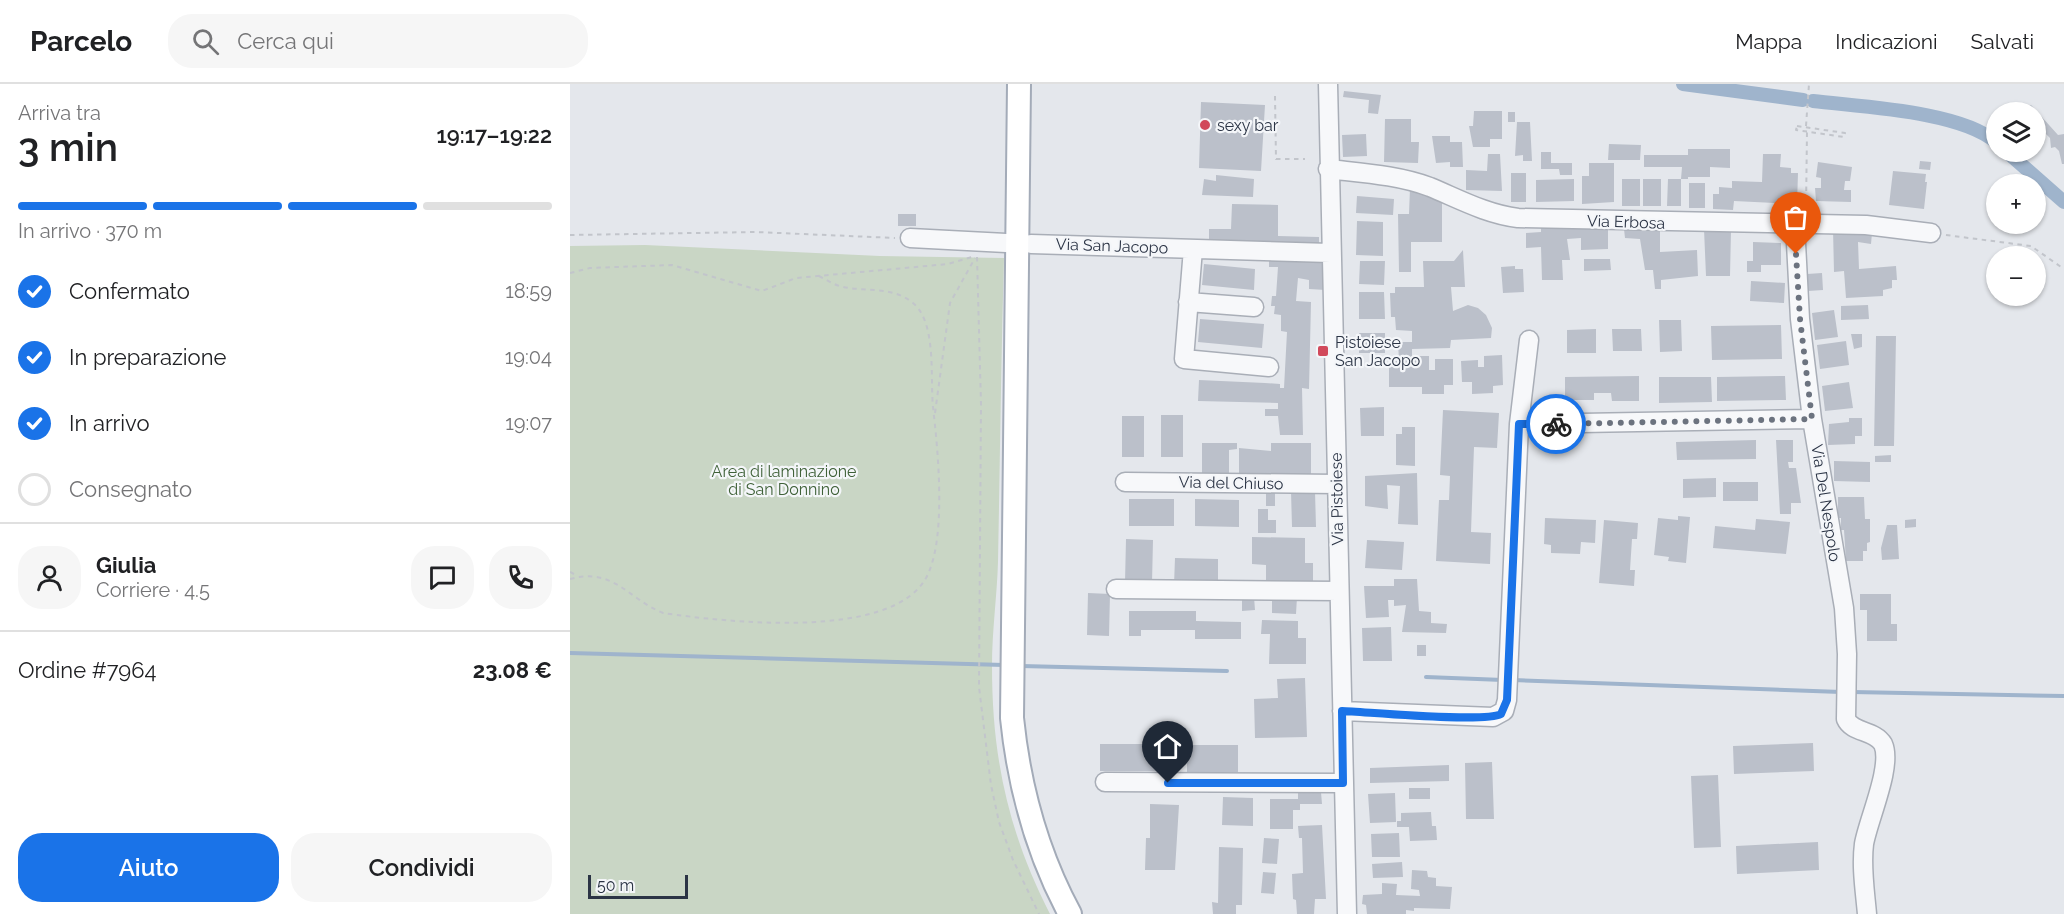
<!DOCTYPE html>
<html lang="it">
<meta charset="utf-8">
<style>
:root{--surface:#fff;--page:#f6f6f6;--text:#202124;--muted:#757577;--line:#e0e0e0;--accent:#1a73e8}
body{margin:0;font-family:Raleway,sans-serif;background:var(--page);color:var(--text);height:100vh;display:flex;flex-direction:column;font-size:22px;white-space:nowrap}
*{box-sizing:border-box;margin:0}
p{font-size:20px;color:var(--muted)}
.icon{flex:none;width:33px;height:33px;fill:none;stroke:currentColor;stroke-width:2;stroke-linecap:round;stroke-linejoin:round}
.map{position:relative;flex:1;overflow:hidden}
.details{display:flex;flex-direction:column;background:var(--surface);width:570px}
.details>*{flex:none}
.fabs{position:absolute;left:1416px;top:18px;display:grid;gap:12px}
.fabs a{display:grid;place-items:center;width:60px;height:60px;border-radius:50%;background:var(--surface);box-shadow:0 2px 4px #0004;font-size:30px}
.scale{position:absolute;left:18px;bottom:15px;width:100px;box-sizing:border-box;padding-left:6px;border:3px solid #2b3445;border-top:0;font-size:16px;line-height:21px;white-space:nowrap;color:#2b3445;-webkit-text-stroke:4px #f4f6f9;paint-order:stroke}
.pin{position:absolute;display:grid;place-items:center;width:51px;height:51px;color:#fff;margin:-62px -26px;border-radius:50% 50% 50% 0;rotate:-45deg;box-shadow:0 0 6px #0007}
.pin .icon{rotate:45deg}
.courier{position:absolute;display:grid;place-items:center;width:60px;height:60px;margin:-30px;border:4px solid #1a73e8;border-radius:50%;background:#fff;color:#222;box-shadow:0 2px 8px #0007}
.overview em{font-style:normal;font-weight:600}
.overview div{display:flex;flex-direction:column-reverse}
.overview{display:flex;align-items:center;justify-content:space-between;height:102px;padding:0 18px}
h1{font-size:39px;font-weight:600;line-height:45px}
.bar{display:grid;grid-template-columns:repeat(4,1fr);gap:9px 6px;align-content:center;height:72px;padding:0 18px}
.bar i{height:8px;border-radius:4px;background:var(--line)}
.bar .selected{background:var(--accent)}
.bar p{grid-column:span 4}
.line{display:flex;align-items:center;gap:15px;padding:0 18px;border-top:2px solid var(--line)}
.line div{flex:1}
.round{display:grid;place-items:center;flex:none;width:63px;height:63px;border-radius:24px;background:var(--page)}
ol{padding:0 18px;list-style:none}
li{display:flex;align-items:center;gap:18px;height:66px}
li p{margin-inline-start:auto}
li .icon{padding:6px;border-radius:50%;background:var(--accent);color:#fff;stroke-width:4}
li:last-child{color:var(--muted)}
li i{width:33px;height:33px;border:3px solid var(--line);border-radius:50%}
.cta{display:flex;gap:12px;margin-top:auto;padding:12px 18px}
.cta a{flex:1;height:69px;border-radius:24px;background:var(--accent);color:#fff;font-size:24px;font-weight:600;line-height:69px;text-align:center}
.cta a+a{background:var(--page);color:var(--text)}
header{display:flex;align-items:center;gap:36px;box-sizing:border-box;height:84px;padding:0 30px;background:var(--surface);border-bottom:2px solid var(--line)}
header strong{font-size:28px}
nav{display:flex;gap:33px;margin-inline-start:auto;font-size:21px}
.search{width:420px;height:54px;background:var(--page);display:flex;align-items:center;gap:15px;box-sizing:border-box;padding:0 21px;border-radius:24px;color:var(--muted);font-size:22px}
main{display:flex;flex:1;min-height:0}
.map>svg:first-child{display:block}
.green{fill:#c9d6c5}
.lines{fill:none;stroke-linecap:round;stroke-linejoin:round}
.stream{stroke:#9fb4cc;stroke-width:4}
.canal{stroke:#9fb4cc;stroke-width:14}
.building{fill:#bbc0ca}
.minor-casing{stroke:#a9aeb7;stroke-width:21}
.major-casing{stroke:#a3abb8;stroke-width:26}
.path{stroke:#c2c5cb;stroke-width:2;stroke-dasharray:4.5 4.5;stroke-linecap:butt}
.minor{stroke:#f7f8fa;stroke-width:18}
.major{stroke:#fff;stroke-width:22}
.done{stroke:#6c737f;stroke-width:6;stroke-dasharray:0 10.8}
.route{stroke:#1a73e8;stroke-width:8}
.poi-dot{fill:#d1495b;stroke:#f4f6f9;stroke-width:2}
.labels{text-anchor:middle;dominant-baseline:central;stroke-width:4.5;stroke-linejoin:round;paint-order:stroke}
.poi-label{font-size:16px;fill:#2b3445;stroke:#f4f6f9;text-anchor:start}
.street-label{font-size:16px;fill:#2b3445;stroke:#f4f6f9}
.park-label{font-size:16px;fill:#3f6138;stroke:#f4f6f9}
</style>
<header>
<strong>Parcelo</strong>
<div class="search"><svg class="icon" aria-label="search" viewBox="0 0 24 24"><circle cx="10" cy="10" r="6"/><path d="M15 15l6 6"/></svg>Cerca qui</div>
<nav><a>Mappa</a><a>Indicazioni</a><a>Salvati</a></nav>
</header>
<main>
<section class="details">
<div class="overview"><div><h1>3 min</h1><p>Arriva tra</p></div><em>19:17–19:22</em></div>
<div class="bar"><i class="selected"></i><i class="selected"></i><i class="selected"></i><i></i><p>In arrivo · 370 m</p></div>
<ol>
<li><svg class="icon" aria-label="check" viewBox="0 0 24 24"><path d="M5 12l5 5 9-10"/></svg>Confermato<p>18:59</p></li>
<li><svg class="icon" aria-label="check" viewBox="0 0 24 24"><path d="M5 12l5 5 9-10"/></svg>In preparazione<p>19:04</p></li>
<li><svg class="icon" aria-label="check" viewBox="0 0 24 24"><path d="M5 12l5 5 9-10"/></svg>In arrivo<p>19:07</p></li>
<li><i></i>Consegnato</li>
</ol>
<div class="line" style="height:108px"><a class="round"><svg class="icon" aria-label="person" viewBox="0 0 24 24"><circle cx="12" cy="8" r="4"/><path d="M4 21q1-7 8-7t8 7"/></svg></a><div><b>Giulia</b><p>Corriere · 4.5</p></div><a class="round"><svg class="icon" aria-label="chat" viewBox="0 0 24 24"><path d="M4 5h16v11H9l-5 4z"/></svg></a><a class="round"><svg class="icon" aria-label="phone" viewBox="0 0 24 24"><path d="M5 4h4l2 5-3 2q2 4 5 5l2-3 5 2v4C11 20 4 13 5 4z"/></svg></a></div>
<div class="line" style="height:78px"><div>Ordine #7964</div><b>23.08 €</b></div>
<div class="cta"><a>Aiuto</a><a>Condividi</a></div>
</section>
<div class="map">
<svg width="1494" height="830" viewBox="0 0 1494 830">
<rect width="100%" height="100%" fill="#e4e7ec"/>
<path class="green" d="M75,161L310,172L434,174C431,275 430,376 428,478C427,512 422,547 422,582C422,673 438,748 480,830H0V162Z"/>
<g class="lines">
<path class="stream" d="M0,569L434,581
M451,582L657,587
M856,593L933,596
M943,596L1271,608
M1282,608L1494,612"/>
<path class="canal" d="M1113,0L1233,16
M1243,17C1292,23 1390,27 1426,58
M1437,68L1494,118"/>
</g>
<path class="building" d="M774,7L811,11L808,30L798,29L799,16L773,13Z
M631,18L695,21L691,87L629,84Z
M1461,21L1488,51L1494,50V80H1492L1489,67L1485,63L1481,64L1480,54L1466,40V28L1451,26Z
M904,27H932V55H920V63H903L899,42H903Z
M938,28H945V38H938Z
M815,35H841V58H849L848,79L814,78Z
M947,38H960L962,77H953V71L945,72Z
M796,50L797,72L773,73L772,51Z
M862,52H880V58H892L893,83H880V78L866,79Z
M1039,60L1071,61L1070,76H1038Z
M1118,65H1160V84L1140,83V93H1118V95H1111L1112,83H1074V71H1118Z
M971,68H981V79H1002V91H990L989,85H971Z
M918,70H930L932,107L896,106V86L917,87Z
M1193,70H1211L1210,83L1221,84V89H1228L1227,120L1164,117L1163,126L1143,125V110H1149V103L1162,104V97L1192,98Z
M1350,77L1361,78L1360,86L1349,85Z
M1248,78L1282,83L1280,97H1275L1274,106H1281V118L1246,117L1245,104H1251V94L1246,93Z
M1019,79H1044V118L1012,120V92H1019Z
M1323,87L1356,90L1355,98H1357L1354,125L1319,121Z
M941,89H956V118H941Z
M646,91L684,95L683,113L632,111L634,95L646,97Z
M1004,95V117L966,118V96Z
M1052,95H1070V122H1052Z
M1073,95H1091V122H1073Z
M1098,95H1111V122H1097Z
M1119,99H1135V124H1119Z
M840,104L872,117V158H841V188H829L828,130H839Z
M787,112L824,115L823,131L786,129Z
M662,120L708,121V152L749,153V166L639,157V145H661Z
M328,130H346V142H328Z
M787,137L813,138V172L786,171Z
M978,140V145L1038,143V165L1011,166V154L997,155L1000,176H992L993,196H972L971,163L956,164V149L971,148V141Z
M1054,145H1090V168L1127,166L1128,192L1091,196V205H1085L1083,186H1075L1070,155L1055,154Z
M1134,145L1161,146L1160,192H1136Z
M1263,145L1302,149L1301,160L1288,158L1289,185L1326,182L1327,196H1322V204L1313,206V212L1276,214L1274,187L1264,188Z
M1183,158L1211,159V181H1191V188H1177V177H1183Z
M893,166L895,203H881L883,227L898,221L908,224L916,231L922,244L921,254L881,256L880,264L842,265V272H859V286H865V275H883V301H874V310H852V303H819V277H829L828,258H842V247L826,246L825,233H821L820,209H825V203H854L853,177H884Z
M699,171L755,173L756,206L739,205V196L728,194L726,217L741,218L739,305L732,304L733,351H710L708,332H695V325H708V319L628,317L629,296L695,299L710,300V304H714L717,248L711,247V231L704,230L705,222H701L702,212H706L708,183H699Z
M1014,175H1040L1041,186L1014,187Z
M790,177H815L814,201L789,200Z
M634,180L685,185L684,206L632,201Z
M945,182V185H953L954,208L933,209L931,183Z
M1252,189L1253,206L1238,207L1237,190Z
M1181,197L1215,199L1214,219L1180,217Z
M789,208H814L815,235H789Z
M1298,221L1299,235L1271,236V222Z
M1264,226L1268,253L1245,256L1242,229Z
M630,235L694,240L692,264L628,258Z
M1089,236H1111L1112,267L1090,268Z
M1211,241L1212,275L1142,276L1141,242Z
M1026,245V269H997V246Z
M1042,245H1071L1072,267H1043Z
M789,249H815V269H789Z
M1281,250H1292V263L1284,265Z
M1306,252H1326L1324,362H1304Z
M1276,257L1279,281L1250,285L1247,261Z
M932,271L933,301L923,302V309L902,310V298H892L891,277L908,276V283H914V272Z
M1069,292V317H1042L1041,309H1024V316H995V293Z
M1215,292L1216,316L1147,317V293Z
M1089,293H1141L1142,318L1089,319Z
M1279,298L1283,324L1255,327L1252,302Z
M814,323V352H791L790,324Z
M873,326L929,329L927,364L904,363L901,448L921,449L920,480L866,477L869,416H879L880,392L870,391Z
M591,331H613V373H591Z
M552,332H574V373H552Z
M1279,334H1292V352H1285V360L1258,361L1259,340L1279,338Z
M832,343H845V382L826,381V350H832Z
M1186,356V375L1107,376L1106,358Z
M1206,356H1223V378H1218L1219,384H1226L1231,419H1221V430H1210Z
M632,359H667V365L659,366V390L632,391Z
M701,359H741V399L692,398V389H669V364L701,367Z
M1321,371V378H1305V372Z
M1264,377L1300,378V398L1264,397Z
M847,389L848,441L828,440L830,402L817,401L818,425L795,422V392Z
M1146,394V413L1113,414V395Z
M1153,398H1188V417H1153Z
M696,406H705V422H696Z
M721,407H745L746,443H722Z
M1268,413H1294L1295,435H1300V458L1297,459V467H1293V477H1276L1274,446H1271V434H1268Z
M559,415H604V442H559Z
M625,415L669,416V443L625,442Z
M688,425H698V436H706V449H688Z
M1108,432L1120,433L1116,479L1098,477L1099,473L1084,471L1088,434L1108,436Z
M975,434L1026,436L1025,459L1011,458L1010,470L981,469V461L974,460Z
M1186,435L1220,438L1216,470L1143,464L1145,442L1185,446Z
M1346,435V443L1335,444V436Z
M1034,436L1068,439L1067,455H1062L1060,486H1065L1064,502L1029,499Z
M1317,441H1327L1329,475L1312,476L1311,464Z
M682,453L735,454V479H743V503H696V481L682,480Z
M556,455L583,456L582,499L555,498Z
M797,456L834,458L832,486L795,484Z
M605,474L648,475V502L604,501Z
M824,495H847L849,527L861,528V539L877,540L876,549L832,548L836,521L824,522V516H818L819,533L796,534L794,502H824Z
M518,509L540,510L539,552L517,551Z
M1290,510H1321V540H1327V557H1297V526H1290Z
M702,511L727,513L726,530L702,529Z
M672,513H684L685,526L672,527Z
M559,527H626V537L671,538V555H625V546H571V552H559Z
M692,536L728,537V554H736V580H699L700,550H691Z
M821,543L822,577H793L792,544Z
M847,561H856V572H847Z
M735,594L737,653L685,654L684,615L708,614L707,595Z
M1243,659L1244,687L1164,690L1163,662Z
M530,660H599V687H530Z
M617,661H668V688L617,689Z
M922,678L924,735H896L895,679Z
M879,681V697L800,699V684Z
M1148,691L1151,763L1124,764L1121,692Z
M839,704H860V715H839Z
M728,708H751L752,720H730V726H723V745H700V715H728Z
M825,709L826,738L800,739L798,710Z
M653,713L683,714V742L652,741Z
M580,720L609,721L605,786H575L576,754H580Z
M861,728L862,742H866L867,756L840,757L839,743H827V737H831V729Z
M752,741L756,815H745L744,830H727L726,816L723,815L722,790L733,789L732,754H729L728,742Z
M829,749L830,773H802L801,750Z
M694,754L709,755L707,780L692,779Z
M1248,758L1249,786L1167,790L1166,762Z
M649,763L673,764L672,821H666V830H643L642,818L648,819Z
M832,778L833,793L803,794L802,780Z
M842,786L857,787L858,793L866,794V802L882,803L880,825L844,824V827L836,826V830H797L796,821L792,820L793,811L812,810V799L827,800L826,811L850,812L849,806L841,805Z
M693,788L706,789L704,810L691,809Z"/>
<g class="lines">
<defs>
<path id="minor" d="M758,0L777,830
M758,85C792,89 828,91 860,103C889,115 916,130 948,134L1296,141L1361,149
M1225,140L1230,235L1242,335L1274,524L1277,570L1276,635C1282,649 1305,646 1313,660C1323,682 1298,736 1294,760C1291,783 1295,807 1297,830
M340,154L436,159
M461,160L760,169
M623,165L614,275L699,283
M618,218L684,223
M949,340L959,256
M555,398L767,400
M546,505L769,507
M772,627L923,633L934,627L937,616L949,340L1242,335
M535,698L773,699"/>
<path id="major" d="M449,0L442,634C449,702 467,769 500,830"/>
</defs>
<use href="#minor" class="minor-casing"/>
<use href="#major" class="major-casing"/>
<path class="path" d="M705,12L706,75H735
M1227,42L1275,49L1274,53L1226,46Z
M1236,42L1239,0
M1236,125L1237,47
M0,151L186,148L325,154
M1376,151L1461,162L1494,185
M407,173L411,320L409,603L421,701L429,738L443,776L469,830
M0,189L20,184L102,181L192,207L226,194L378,180L402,173
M365,329L380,219L405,174
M0,488L8,492
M0,495C44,483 58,515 93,529C155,538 321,557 356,494C377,456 368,367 363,323C360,294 367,239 343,219C322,202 298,208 273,203C264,201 257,196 249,192"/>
<use href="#minor" class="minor"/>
<use href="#major" class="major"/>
</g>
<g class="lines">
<path class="done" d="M986,340L1242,335L1230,235L1226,170"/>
<path class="route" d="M598,699H773L772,627C798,628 914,639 931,630L937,616L949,340H986"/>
</g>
<g class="poi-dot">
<circle cx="635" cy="41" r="6"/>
<rect x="747" y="261" width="12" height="12" rx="3"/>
</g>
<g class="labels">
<g class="poi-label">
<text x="647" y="41">sexy bar</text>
<text x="765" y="258">Pistoiese<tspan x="765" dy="18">San Jacopo</tspan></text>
</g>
<g class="street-label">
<text transform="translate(1056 138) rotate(2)">Via Erbosa</text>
<text transform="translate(542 162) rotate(2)">Via San Jacopo</text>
<text transform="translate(661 399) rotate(1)">Via del Chiuso</text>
<text transform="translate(767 415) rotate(-91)">Via Pistoiese</text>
<text transform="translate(1256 419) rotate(81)">Via Del Nespolo</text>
</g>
<g class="park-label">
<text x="214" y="387">Area di laminazione<tspan x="214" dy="18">di San Donnino</tspan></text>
</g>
</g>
</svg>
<div class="fabs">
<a><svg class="icon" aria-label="layers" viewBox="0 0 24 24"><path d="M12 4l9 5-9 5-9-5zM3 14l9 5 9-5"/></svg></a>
<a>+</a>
<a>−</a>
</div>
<div class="scale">50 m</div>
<div class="pin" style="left:1226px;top:170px;background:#ea580c"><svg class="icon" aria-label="bag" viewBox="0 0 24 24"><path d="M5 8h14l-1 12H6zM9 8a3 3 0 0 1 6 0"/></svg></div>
<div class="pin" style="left:598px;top:699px;background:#1f2937"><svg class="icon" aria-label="home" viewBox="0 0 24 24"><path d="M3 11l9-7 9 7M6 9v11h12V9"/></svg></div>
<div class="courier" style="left:986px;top:340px"><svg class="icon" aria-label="bike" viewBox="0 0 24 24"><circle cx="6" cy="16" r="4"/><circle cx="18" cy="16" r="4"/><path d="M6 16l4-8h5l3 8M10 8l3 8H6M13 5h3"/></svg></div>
</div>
</main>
